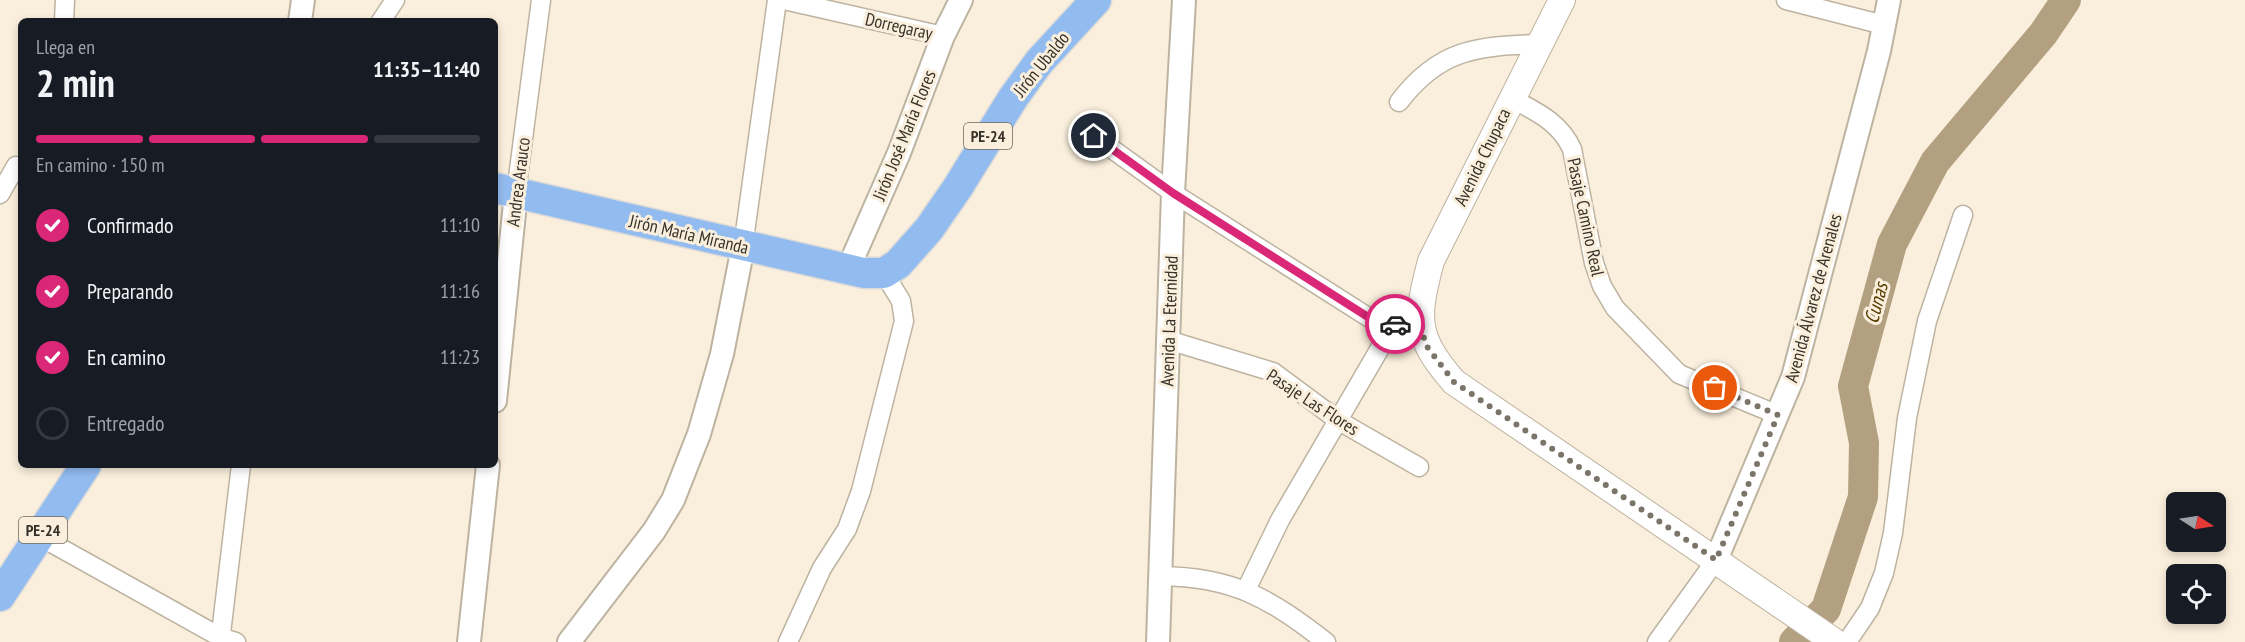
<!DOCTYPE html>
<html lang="es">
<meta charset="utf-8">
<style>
:root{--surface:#171b24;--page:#20242c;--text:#f1f3f6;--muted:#9ea1a6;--line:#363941;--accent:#db2777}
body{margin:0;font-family:"PT Sans Narrow",sans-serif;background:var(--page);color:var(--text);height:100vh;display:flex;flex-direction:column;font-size:22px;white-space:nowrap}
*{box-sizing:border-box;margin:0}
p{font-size:20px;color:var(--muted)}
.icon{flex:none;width:33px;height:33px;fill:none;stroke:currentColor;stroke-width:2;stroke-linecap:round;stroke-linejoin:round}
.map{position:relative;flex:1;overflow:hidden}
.panel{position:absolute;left:18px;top:18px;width:480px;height:450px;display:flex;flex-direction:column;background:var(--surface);border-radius:9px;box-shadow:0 3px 9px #0003}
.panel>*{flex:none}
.needle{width:39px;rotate:102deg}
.buttons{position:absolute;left:2166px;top:492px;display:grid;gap:12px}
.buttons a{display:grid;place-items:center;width:60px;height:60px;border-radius:9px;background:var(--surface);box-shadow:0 3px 9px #0003;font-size:30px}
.pin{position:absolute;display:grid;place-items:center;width:51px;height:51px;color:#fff;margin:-26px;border:3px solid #fff;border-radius:50%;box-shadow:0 2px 6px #0007}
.courier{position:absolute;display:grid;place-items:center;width:60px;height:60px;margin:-30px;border:4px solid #db2777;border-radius:50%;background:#fff;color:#222;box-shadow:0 2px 8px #0007}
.overview em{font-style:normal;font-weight:700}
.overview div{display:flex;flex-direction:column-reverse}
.overview{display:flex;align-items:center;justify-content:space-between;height:102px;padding:0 18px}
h1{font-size:39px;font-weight:700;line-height:45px}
.bar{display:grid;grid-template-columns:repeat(4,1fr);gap:9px 6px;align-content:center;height:72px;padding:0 18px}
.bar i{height:8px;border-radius:4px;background:var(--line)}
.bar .active{background:var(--accent)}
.bar p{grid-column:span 4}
ol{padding:0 18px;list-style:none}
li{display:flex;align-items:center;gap:18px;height:66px}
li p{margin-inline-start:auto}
li .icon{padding:6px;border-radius:50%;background:var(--accent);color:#fff;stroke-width:4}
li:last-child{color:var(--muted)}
li i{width:33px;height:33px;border:3px solid var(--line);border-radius:50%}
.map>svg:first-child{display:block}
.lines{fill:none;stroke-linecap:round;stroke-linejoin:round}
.river{stroke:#b2a080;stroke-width:30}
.minor-casing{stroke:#bdb3a1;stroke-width:21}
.tertiary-casing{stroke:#bdb3a1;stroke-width:26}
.secondary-casing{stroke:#bdb3a1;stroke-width:28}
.trunk-casing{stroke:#dbdad9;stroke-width:33}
.minor{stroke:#fff;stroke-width:18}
.tertiary{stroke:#fff;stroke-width:22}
.secondary{stroke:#fff;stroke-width:26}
.trunk{stroke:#92bcf0;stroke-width:30}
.done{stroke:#7b7468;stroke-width:6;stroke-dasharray:0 10.8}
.route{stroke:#db2777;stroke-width:8}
.labels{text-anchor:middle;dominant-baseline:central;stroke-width:6;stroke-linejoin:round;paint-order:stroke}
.shield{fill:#faefdc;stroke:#716b5f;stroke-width:1.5}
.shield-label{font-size:16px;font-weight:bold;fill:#36322a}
.street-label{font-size:18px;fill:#36322a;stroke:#faefdc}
.water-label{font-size:20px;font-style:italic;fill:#573d00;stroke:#faefdc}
</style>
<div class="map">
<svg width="2245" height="642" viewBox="0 0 2245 642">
<rect width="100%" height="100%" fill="#faefdc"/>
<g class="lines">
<path class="river" d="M1794,642L1826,609L1863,497L1864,443L1853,386L1892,244L1935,162L2043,34L2066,0"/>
<defs>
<path id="minor" d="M784,0L943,36
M1786,0L1884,25
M64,21L65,0
M381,21L395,0
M1511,98C1536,112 1559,121 1572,149L1594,263L1602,286L1615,308L1679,374L1778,415
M1399,102C1439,49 1477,46 1539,44
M1094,136L1173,193L1379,324L1421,321
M516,193L541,0
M0,194L16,166
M743,247L777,0
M1168,340L1273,372L1339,421L1419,467
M39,536L220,637L236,642
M1160,576C1234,577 1269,598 1326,642
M1246,590L1280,520L1383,343L1387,325
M220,642L241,465
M788,642L822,568L847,529L861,491L904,321L901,301L884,273
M1657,642L1716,560
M1847,642L1870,608L1884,573L1893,533L1907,418L1927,321L1963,215"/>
<path id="tertiary" d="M300,21L303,0
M848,269L899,153L943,36L961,0
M495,401L516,193
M1716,560L1793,377L1879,51L1889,0
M469,642L488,465
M569,642L654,531L673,500L699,434L722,354L743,247
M1158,642L1173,193L1184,0"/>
<path id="secondary" d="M1562,0L1431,261C1416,318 1414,336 1454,382L1835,642"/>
<path id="trunk" d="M495,188L864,273H884L898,264L929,229L958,187L1013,98L1039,62L1096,0
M0,596L86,465"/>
</defs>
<use href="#minor" class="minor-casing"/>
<use href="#tertiary" class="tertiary-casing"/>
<use href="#secondary" class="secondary-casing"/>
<use href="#trunk" class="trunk-casing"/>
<use href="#minor" class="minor"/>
<use href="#tertiary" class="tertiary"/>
<use href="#secondary" class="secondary"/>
<use href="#trunk" class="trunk"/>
</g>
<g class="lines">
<path class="done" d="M1395,324L1421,321L1425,344L1454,382L1716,560L1778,415L1715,388"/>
<path class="route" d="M1094,136L1173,193L1379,324H1395"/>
</g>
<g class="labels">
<g class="shield">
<rect x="964" y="123" width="48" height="26" rx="4.5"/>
<rect x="19" y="517" width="48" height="26" rx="4.5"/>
</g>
<g class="shield-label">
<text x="988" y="136">PE-24</text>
<text x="43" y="530">PE-24</text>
</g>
<g class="street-label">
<text transform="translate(899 26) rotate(13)">Dorregaray</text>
<text transform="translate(1041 64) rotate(-51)">Jirón Ubaldo</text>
<text transform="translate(904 135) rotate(-68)">Jirón José María Flores</text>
<text transform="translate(1482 157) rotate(-64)">Avenida Chupaca</text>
<text transform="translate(518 182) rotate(-83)">Andrea Arauco</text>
<text transform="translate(1586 217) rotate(78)">Pasaje Camino Real</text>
<text transform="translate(689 234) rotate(13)">Jirón María Miranda</text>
<text transform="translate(1813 298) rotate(-75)">Avenida Álvarez de Arenales</text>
<text transform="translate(1169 321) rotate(-88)">Avenida La Eternidad</text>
<text transform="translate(1313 402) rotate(33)">Pasaje Las Flores</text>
</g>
<g class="water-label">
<text transform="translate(1876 303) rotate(-75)">Cunas</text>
</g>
</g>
</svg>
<div class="buttons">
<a><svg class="needle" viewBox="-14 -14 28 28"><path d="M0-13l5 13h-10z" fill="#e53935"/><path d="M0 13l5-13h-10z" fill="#9ea1a6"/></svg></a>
<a><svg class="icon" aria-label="locate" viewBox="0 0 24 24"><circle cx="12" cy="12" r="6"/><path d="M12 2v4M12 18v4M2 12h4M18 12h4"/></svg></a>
</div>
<div class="pin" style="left:1715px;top:388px;background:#ea580c"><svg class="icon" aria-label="bag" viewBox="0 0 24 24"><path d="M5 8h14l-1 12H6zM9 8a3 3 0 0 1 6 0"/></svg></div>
<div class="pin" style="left:1094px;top:136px;background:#1f2937"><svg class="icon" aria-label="home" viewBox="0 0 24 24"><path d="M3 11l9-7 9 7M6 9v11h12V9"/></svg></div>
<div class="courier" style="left:1395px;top:324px"><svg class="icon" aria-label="car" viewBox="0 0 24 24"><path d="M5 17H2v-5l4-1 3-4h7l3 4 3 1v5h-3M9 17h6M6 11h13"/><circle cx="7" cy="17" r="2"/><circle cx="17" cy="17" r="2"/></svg></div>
<section class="panel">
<div class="overview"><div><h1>2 min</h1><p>Llega en</p></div><em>11:35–11:40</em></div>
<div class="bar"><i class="active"></i><i class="active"></i><i class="active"></i><i></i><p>En camino · 150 m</p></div>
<ol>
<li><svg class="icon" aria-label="check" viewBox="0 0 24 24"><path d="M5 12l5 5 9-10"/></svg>Confirmado<p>11:10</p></li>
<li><svg class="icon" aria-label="check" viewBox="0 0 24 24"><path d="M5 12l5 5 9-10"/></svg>Preparando<p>11:16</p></li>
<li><svg class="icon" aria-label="check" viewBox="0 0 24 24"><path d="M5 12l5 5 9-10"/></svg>En camino<p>11:23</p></li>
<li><i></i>Entregado</li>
</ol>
</section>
</div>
